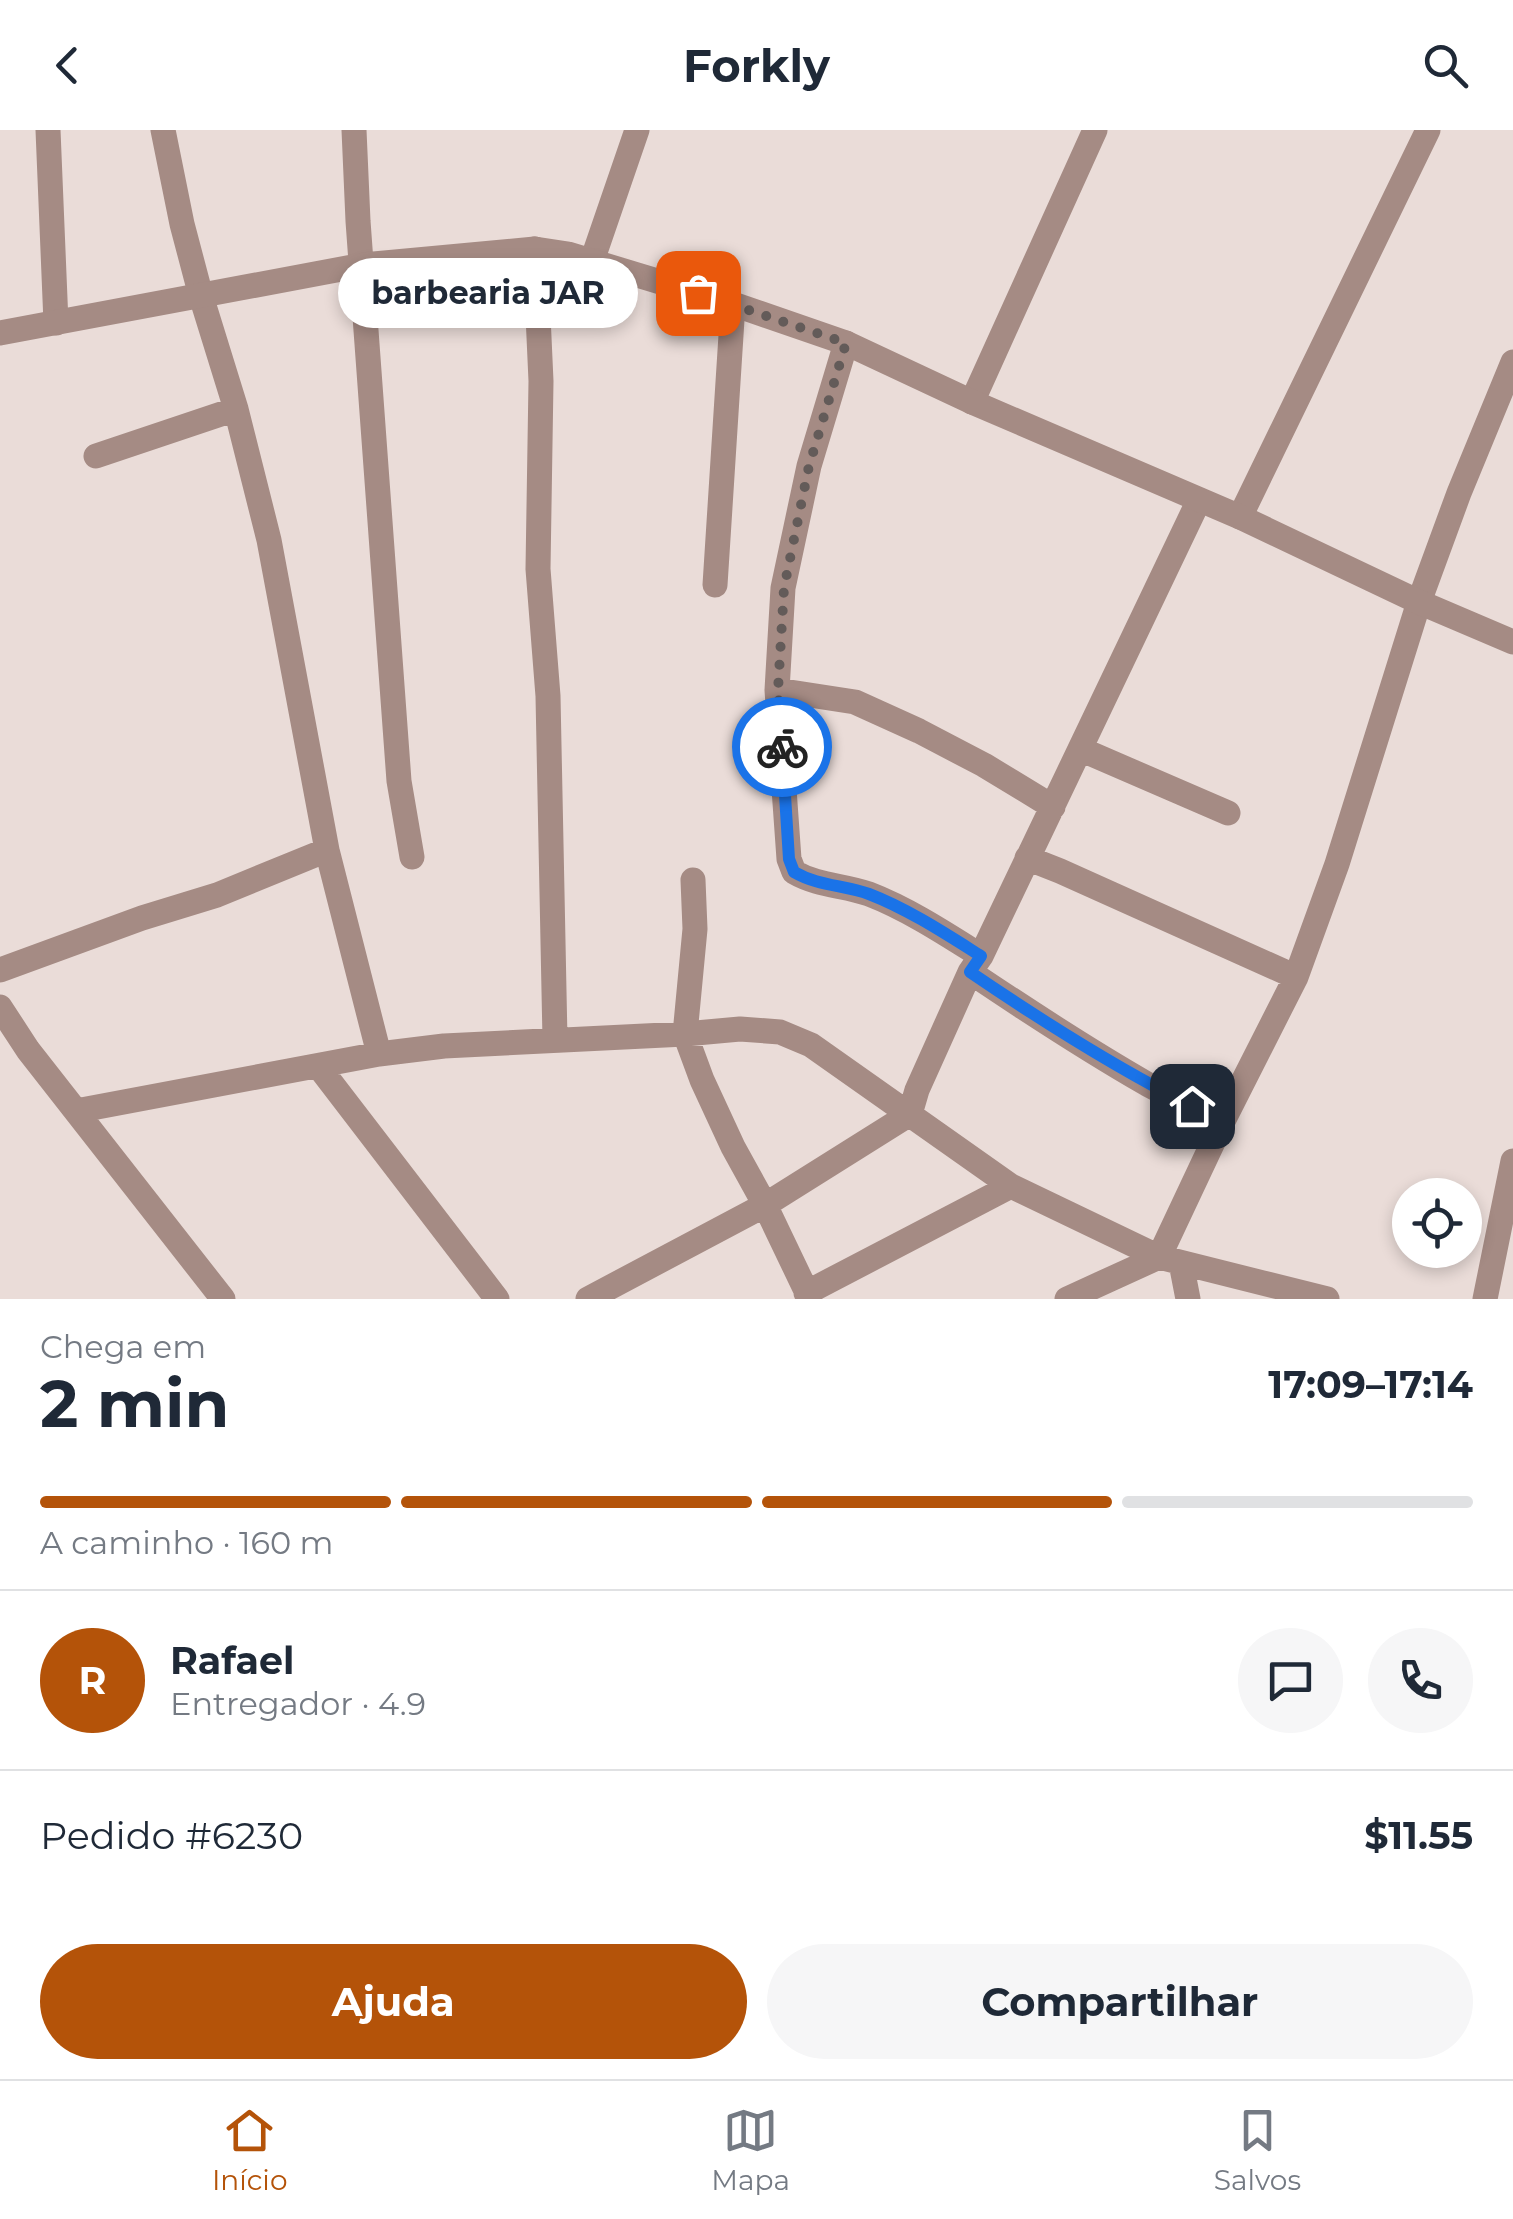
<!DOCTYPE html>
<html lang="pt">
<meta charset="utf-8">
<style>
:root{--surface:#fff;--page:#f6f6f7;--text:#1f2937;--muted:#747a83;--line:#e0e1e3;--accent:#b45309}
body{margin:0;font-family:Montserrat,sans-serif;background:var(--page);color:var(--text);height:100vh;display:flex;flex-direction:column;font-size:38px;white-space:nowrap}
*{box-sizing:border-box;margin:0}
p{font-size:32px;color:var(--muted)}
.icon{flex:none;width:55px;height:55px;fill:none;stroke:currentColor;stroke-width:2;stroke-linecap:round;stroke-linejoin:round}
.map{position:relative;height:1169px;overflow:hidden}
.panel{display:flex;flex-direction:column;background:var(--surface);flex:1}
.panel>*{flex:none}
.fabs{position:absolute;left:1392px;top:1048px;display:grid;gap:20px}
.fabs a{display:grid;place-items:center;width:90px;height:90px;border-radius:50%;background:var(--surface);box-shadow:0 5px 15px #0003;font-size:50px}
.pin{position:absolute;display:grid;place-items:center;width:85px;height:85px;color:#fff;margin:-42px;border-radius:20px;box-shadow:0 5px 15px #0006}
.courier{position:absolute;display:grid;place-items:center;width:100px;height:100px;margin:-50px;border:8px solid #1a73e8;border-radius:50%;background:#fff;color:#222;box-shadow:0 2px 12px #0007}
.bubble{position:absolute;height:70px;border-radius:35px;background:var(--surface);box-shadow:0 5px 15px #0003;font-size:32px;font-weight:700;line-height:70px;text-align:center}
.headline em{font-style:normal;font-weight:700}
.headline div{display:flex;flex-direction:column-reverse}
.headline{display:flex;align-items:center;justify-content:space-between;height:170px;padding:0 40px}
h1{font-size:65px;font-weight:700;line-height:75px}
.bar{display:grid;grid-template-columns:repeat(4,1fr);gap:15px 10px;align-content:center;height:120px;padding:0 40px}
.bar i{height:12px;border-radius:8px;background:var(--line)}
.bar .active{background:var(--accent)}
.bar p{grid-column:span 4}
.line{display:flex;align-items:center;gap:25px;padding:0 40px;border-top:2px solid var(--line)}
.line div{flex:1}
.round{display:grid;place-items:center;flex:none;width:105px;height:105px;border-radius:52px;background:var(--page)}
.primary-button{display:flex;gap:20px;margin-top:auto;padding:20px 40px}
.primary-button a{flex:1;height:115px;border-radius:60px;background:var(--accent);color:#fff;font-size:40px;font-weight:700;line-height:115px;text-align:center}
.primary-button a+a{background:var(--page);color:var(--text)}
header{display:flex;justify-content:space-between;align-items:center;height:130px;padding:0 40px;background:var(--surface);font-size:45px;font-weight:700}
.menu{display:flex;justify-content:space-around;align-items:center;height:140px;border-top:2px solid var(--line);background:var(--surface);font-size:28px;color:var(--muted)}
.menu a{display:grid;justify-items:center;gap:5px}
.menu .active{color:var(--accent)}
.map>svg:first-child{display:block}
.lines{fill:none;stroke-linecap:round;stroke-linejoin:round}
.minor{stroke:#a58b84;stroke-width:25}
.tertiary{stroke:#a58b84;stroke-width:25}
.done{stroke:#635b59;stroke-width:10;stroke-dasharray:0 18}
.route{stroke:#1a73e8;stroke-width:12}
</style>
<header><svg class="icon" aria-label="back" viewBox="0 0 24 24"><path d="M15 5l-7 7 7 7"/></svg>Forkly<svg class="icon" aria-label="search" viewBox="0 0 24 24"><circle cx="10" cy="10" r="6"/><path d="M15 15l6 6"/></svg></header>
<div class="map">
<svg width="1513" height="1169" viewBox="0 0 1513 1169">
<rect width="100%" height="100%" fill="#eadcd8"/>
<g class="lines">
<path class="minor" d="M48,0L56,193
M163,0L182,94L201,166L236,279L269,410L327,720L379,924
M354,0L358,91L399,651L412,727
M535,119L541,251L538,439L548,566L555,910
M592,131L637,0
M846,213L809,336L783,458L777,560L789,729L794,742C818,756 844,755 869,764C908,779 946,804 981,826
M972,272L1095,0
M96,326L236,279
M1240,387L1428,0
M715,455L733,174
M777,560L855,572L919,601L984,635L1053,677
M1080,619L1228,683
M1027,728L1060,741L1296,847
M693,750L695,799L685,904L702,950L733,1017L765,1075L810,1169
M0,840L142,788L217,765L327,720
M970,842C1028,881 1086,919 1147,954C1171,967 1197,979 1223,991
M0,877L28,920L223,1169
M319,937L497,1169
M76,981L379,924L444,916L685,904L740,899L780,902L811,915L1011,1056L1159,1127L1327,1169
M1181,1133L1188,1169
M806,1163L1011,1056
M588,1169L765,1075L910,984L917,960L970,842L981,826L1199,370
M1067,1169L1159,1127L1223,991L1296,847L1337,734L1419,472L1459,363L1513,232
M1485,1169L1513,1031"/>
<path class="tertiary" d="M0,203L363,135L535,119L568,124L733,174L846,213L972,272L1240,387L1419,472L1513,512"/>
</g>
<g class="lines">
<path class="done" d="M698,163L846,213L809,336L784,458L778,560L782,617"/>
<path class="route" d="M782,617L789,729L794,742C818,756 844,755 869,764C908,779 946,804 981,826L970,842C1042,891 1114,937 1192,976"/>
</g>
</svg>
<div class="fabs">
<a><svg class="icon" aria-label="locate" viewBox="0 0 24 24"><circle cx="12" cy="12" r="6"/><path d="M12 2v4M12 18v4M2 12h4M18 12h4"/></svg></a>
</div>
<div class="pin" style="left:698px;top:163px;background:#ea580c"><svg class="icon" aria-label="bag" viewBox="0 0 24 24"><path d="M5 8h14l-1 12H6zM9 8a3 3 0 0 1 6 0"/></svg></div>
<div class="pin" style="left:1192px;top:976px;background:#1f2937"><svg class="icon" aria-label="home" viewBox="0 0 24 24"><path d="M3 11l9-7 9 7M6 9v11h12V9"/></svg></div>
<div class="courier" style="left:782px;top:617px"><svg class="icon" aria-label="bike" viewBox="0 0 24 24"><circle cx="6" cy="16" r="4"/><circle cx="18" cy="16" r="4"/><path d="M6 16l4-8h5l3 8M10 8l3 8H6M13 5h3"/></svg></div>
<div class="bubble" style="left:338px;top:128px;width:300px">barbearia JAR</div>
</div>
<section class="panel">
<div class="headline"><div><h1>2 min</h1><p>Chega em</p></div><em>17:09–17:14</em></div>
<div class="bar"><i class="active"></i><i class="active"></i><i class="active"></i><i></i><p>A caminho · 160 m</p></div>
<div class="line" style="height:180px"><b class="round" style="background:var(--accent);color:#fff">R</b><div><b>Rafael</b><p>Entregador · 4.9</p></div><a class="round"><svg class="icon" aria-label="chat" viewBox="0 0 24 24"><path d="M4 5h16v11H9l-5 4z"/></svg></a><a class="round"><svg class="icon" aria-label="phone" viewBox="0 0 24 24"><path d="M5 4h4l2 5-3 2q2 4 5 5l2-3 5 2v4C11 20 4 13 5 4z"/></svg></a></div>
<div class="line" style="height:130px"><div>Pedido #6230</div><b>$11.55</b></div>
<div class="primary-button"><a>Ajuda</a><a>Compartilhar</a></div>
</section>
<nav class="menu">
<a class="active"><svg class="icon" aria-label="home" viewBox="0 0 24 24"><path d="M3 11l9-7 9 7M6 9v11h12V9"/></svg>Início</a>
<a><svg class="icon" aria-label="map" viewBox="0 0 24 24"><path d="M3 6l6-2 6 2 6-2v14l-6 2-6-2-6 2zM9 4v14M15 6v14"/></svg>Mapa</a>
<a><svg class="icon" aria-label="saved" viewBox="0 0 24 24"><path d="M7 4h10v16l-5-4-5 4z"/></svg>Salvos</a>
</nav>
